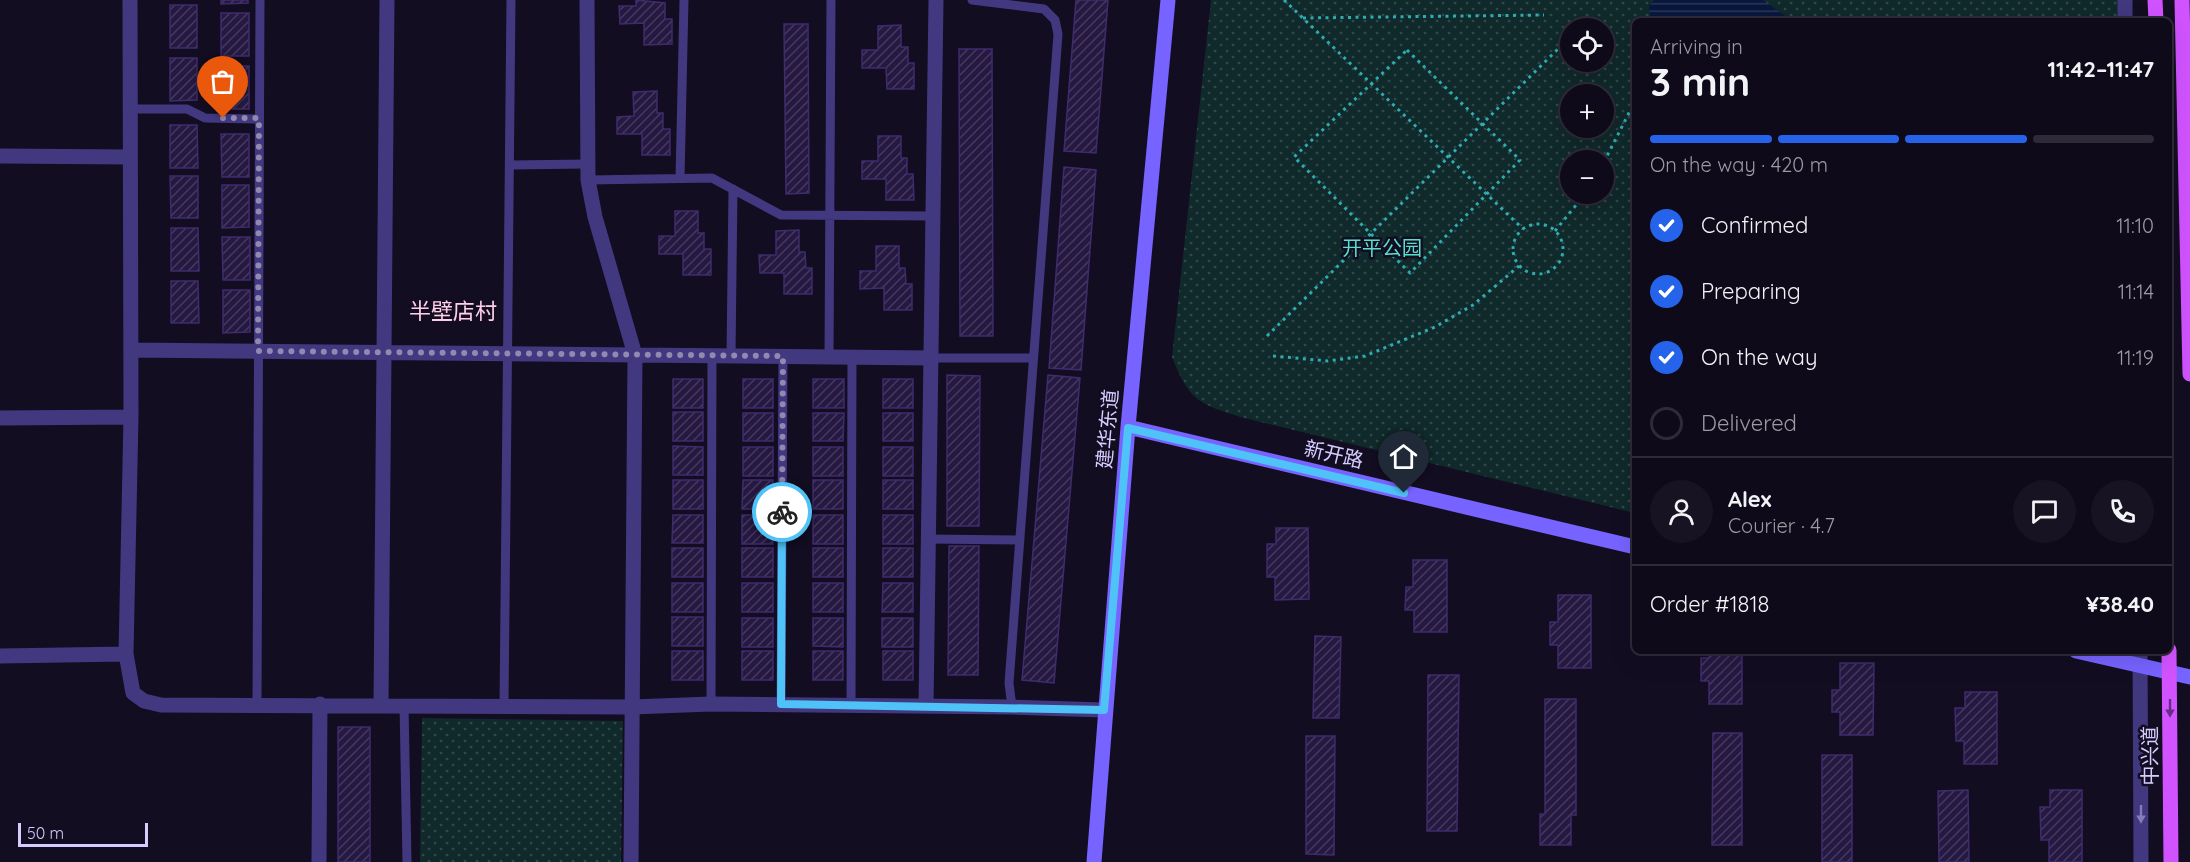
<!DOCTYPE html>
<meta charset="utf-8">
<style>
:root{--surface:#0e0a19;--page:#171322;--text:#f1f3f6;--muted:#9b9aa2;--line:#2e2b38;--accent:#2563eb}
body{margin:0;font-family:Quicksand,"Noto Sans SC",sans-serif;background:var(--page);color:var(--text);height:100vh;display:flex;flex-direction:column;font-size:22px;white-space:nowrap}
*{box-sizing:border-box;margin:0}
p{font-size:20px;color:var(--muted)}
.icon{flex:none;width:33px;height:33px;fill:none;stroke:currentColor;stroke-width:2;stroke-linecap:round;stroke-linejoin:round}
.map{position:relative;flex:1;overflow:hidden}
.details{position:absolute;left:1632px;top:18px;width:540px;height:636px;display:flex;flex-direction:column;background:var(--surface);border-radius:9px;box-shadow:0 6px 24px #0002,0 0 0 2px var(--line)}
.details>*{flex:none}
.tools{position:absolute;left:1560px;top:18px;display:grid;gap:12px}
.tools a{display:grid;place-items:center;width:54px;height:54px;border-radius:50%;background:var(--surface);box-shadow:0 6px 24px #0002,0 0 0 2px var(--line);font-size:30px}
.scale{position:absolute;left:18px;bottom:15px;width:130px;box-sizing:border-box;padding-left:6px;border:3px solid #d7ccff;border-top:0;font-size:16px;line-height:21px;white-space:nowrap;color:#d7ccff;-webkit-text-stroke:4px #120d21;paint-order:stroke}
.pin{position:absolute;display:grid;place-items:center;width:51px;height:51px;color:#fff;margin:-62px -26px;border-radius:50% 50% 50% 0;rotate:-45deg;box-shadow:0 0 6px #0007}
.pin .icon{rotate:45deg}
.courier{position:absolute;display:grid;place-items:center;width:60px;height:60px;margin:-30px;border:4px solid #4fc3f7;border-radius:50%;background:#fff;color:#222;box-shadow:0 2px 8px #0007}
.headline em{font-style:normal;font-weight:700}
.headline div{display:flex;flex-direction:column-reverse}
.headline{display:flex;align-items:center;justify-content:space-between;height:102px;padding:0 18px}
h1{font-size:39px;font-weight:700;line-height:45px}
.bar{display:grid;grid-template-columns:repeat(4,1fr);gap:9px 6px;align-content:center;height:72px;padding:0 18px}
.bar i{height:8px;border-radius:4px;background:var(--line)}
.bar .on{background:var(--accent)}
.bar p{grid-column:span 4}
.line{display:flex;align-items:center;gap:15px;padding:0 18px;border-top:2px solid var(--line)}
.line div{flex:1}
.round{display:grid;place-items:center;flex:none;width:63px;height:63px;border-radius:32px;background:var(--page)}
ol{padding:0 18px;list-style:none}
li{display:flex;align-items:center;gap:18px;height:66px}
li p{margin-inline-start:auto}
li .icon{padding:6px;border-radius:50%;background:var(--accent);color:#fff;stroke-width:4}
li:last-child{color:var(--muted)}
li i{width:33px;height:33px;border:3px solid var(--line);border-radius:50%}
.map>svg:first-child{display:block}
.park{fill:url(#park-dots);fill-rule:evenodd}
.water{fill:url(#water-rules)}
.building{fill:url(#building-hatch);stroke:#3f2b6e;stroke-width:1.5}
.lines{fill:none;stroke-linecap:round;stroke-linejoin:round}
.path{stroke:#2dacb2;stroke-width:3;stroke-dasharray:3 4.5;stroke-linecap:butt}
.lane{stroke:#423880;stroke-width:9}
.street{stroke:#423880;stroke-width:15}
.secondary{stroke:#7763ff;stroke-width:15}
.primary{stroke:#d153ff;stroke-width:15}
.oneway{fill:#682c85}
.oneway2{fill:#857bb9}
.done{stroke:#9289b1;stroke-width:6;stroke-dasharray:0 10.8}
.route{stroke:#4fc3f7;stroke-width:8}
.labels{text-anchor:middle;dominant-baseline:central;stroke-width:5;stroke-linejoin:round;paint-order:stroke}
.park-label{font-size:20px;fill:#58dfcb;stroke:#120d21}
.street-label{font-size:20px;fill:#d7ccff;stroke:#120d21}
.quarter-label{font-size:22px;fill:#ffcee8;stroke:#120d21}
</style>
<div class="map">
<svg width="2190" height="862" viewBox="0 0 2190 862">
<defs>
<pattern id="park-dots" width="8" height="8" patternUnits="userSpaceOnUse" patternTransform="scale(1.5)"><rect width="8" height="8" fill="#10292a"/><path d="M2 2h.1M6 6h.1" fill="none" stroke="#32474a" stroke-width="1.8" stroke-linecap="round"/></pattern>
<pattern id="water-rules" width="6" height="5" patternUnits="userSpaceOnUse" patternTransform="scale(1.5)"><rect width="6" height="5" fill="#09173d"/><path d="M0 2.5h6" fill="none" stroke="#2c385a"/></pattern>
<pattern id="building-hatch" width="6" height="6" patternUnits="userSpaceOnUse" patternTransform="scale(1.5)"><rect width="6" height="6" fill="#251941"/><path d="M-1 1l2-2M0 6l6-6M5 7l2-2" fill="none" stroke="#44395e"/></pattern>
</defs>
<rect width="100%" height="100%" fill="#120d21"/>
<path class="park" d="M1211,0H2124V21H1635V513L1244,418C1199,404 1190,402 1172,357ZM1570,28H1604V62H1570ZM1570,94H1604V128H1570ZM1570,160H1604V194H1570Z
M422,718L623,721L621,862H420Z"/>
<path class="water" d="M1654,0H1763L1792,21H1727L1709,18L1699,21H1651L1649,6Z"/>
<path class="building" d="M221,0H248V3L221,4Z
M636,0L665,3V19H672V44L644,45V23L620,24L619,6H636Z
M1076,0H1108L1096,153L1064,151Z
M170,5H197V48H170Z
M221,13H249V56H221Z
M784,24H808L809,193L786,194Z
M901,25V47H908V63H914V89H887L886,68H862V50H878V26Z
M959,49H992L993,336H960Z
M170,58H197V100L170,101Z
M249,66V109H221V67Z
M657,91V113H663V129H670V155H642V134H617V117L634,116L633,92Z
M170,125H197L198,168H170Z
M221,134H249V177H222Z
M878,136H901V158H907V174H913L914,200H886V179H862V161H878Z
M1064,167L1096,170L1081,370L1049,368Z
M170,176H198V218H171Z
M222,185H249V227L222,228Z
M675,211H698V233H704V249H711V275H683V254H659V236H675Z
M171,228H198L199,271H171Z
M799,230V252H805L806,268H812V294H784V273H760L759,255H776V231Z
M222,237H250V280H223Z
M876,246H899V268H905L906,284H912V310H884V288L860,289V271H876Z
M171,281H198L199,323H171Z
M223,290H250V332L223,333Z
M947,375L980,376L979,526H947Z
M1048,375L1080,378L1054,683L1022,680Z
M673,379H703V408H673Z
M743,379H773V408H743Z
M813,379H844V408H813Z
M883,379H913V408H883Z
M673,412H703V441H673Z
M743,413H773V441H743Z
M813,413H844L843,441H813Z
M883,413H913V441H883Z
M673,446L703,447V475H673Z
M743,447H773V476H743Z
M813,447H843V476H813Z
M883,447H913V476H883Z
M673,480H703V509H673Z
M743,480H773V509H742Z
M813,480H843V509H813Z
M883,480H913V509H883Z
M673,515H703V543H672Z
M742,515H773V544H742Z
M813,515H843V544H813Z
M883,515H913V544H883Z
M1276,528H1308L1309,599L1275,600V577H1267V544H1276Z
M949,546H979L978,675H948Z
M672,548H703V577H672Z
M742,548H773V577H742Z
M813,548H843V577H813Z
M883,548H913V577H883Z
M1413,560H1447V632H1414V610H1405L1406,587H1413Z
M672,583H703V612H672Z
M742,583H773V612H742Z
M813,583H843V612H813Z
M883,583H913V612H882Z
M1558,595H1591V668H1558V645H1550V622H1558Z
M672,617H703V646H672Z
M742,618H773V647H742Z
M813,618H843V647L813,646Z
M882,618H913V647H882Z
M1315,636L1341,637L1339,718H1313Z
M672,651H703V680H672Z
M742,651H773V680H742Z
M813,651H843V680H813Z
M883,651H913V680H883Z
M1709,651H1742V704H1709V681H1701V658H1709Z
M1840,663H1874L1873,735H1840V712H1832V690H1840Z
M1428,675H1459L1457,831H1427Z
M1965,692H1997V764H1964V741H1956L1955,708H1965Z
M1545,699H1576V815H1571V845H1540V814H1545Z
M338,727H370V862H338Z
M1713,733H1742V845H1712Z
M1306,736H1335L1334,855L1306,854Z
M1822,755H1852V862H1822Z
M1968,790L1969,862H1939L1938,791Z
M2050,790H2082V862H2049V840H2041L2040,807H2050Z"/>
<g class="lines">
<path class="path" d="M1284,0L1523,229
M1303,18L1544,15
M1407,50L1520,160L1410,273L1294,157Z
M1604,162L1635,101
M1513 249a25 25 0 1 1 50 0a25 25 0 1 1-50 0Z
M1555,231L1585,194
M1267,336L1558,49
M1273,356L1328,361L1365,356L1435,327L1473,305L1519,266"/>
<path class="lane" d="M972,0L1044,9L1055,20L1058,34L1009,683L1012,707
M130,109H187L205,118L259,119
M511,165L586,164
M680,178L684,0
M588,180L712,178L781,215L933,216
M731,356L733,189
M829,357L831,0
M931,358H1032
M928,539L1020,540
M257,704L260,0
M711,704L712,356
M781,704L783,356
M404,705L407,862
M851,705L852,357
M504,706L511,0"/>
<path class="street" d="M130,0L131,417L126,654L133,693L144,701L161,705L632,707L711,704L1012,707L1104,710
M587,0L588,180L595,217L635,355L631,862
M2125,0V21
M0,156L130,157
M131,350L931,358
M0,418L131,417
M2140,651L2141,862
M0,656L126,654
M381,705L387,0
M926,706L936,0
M319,862L320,704"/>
<path class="secondary" d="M1128,427L1635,547
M2076,651L2190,677
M1094,862L1128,427L1168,0"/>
<path class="primary" d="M2155,0L2156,21
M2182,0L2190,374
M2169,650L2171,862"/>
</g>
<defs><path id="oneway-solid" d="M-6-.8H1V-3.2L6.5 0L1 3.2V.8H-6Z" transform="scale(1.5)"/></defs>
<use class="oneway" href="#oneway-solid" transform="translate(2170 708) rotate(90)"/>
<use class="oneway2" href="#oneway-solid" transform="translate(2141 814) rotate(90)"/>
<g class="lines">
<path class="done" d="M223,118H259L258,351L783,356L782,512"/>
<path class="route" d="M782,512L781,704L1104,710L1128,428L1404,493"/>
</g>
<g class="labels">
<g class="park-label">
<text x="1382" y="247">开平公园</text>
</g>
<g class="street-label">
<text transform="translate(1107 429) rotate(-85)">建华东道</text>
<text transform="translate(1334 454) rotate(13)">新开路</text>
<text transform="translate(2149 756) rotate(-90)">中兴道</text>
</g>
<g class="quarter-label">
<text x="453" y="311">半壁店村</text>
</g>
</g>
</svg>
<div class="tools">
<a><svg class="icon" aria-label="locate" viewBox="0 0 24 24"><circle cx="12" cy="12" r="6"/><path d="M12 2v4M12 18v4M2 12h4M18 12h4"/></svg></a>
<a>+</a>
<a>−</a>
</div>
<div class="scale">50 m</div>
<div class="pin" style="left:223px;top:118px;background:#ea580c"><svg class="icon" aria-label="bag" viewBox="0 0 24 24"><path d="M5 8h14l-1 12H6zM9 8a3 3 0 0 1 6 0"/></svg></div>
<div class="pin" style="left:1404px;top:493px;background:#1f2937"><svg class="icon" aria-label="home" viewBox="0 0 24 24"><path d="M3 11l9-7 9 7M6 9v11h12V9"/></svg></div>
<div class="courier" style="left:782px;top:512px"><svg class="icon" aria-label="bike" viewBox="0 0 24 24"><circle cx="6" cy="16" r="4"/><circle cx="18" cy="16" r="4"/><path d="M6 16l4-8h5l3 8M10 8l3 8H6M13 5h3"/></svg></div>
<section class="details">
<div class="headline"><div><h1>3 min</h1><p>Arriving in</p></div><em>11:42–11:47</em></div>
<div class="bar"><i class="on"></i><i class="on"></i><i class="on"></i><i></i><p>On the way · 420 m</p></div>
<ol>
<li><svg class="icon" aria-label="check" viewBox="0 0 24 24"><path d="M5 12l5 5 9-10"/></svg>Confirmed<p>11:10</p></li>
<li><svg class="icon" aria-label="check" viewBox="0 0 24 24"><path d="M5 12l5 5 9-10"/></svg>Preparing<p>11:14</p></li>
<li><svg class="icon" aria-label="check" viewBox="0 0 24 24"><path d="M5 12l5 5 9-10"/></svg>On the way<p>11:19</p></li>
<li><i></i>Delivered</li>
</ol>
<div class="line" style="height:108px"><a class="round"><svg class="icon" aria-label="person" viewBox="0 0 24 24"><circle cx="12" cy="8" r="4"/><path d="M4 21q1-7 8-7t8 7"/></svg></a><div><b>Alex</b><p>Courier · 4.7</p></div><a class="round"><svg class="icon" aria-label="chat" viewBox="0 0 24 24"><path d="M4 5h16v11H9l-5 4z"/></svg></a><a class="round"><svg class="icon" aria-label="phone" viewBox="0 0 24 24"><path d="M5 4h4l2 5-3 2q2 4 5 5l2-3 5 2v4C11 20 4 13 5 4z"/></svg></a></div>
<div class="line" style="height:78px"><div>Order #1818</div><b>¥38.40</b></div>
</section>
</div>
